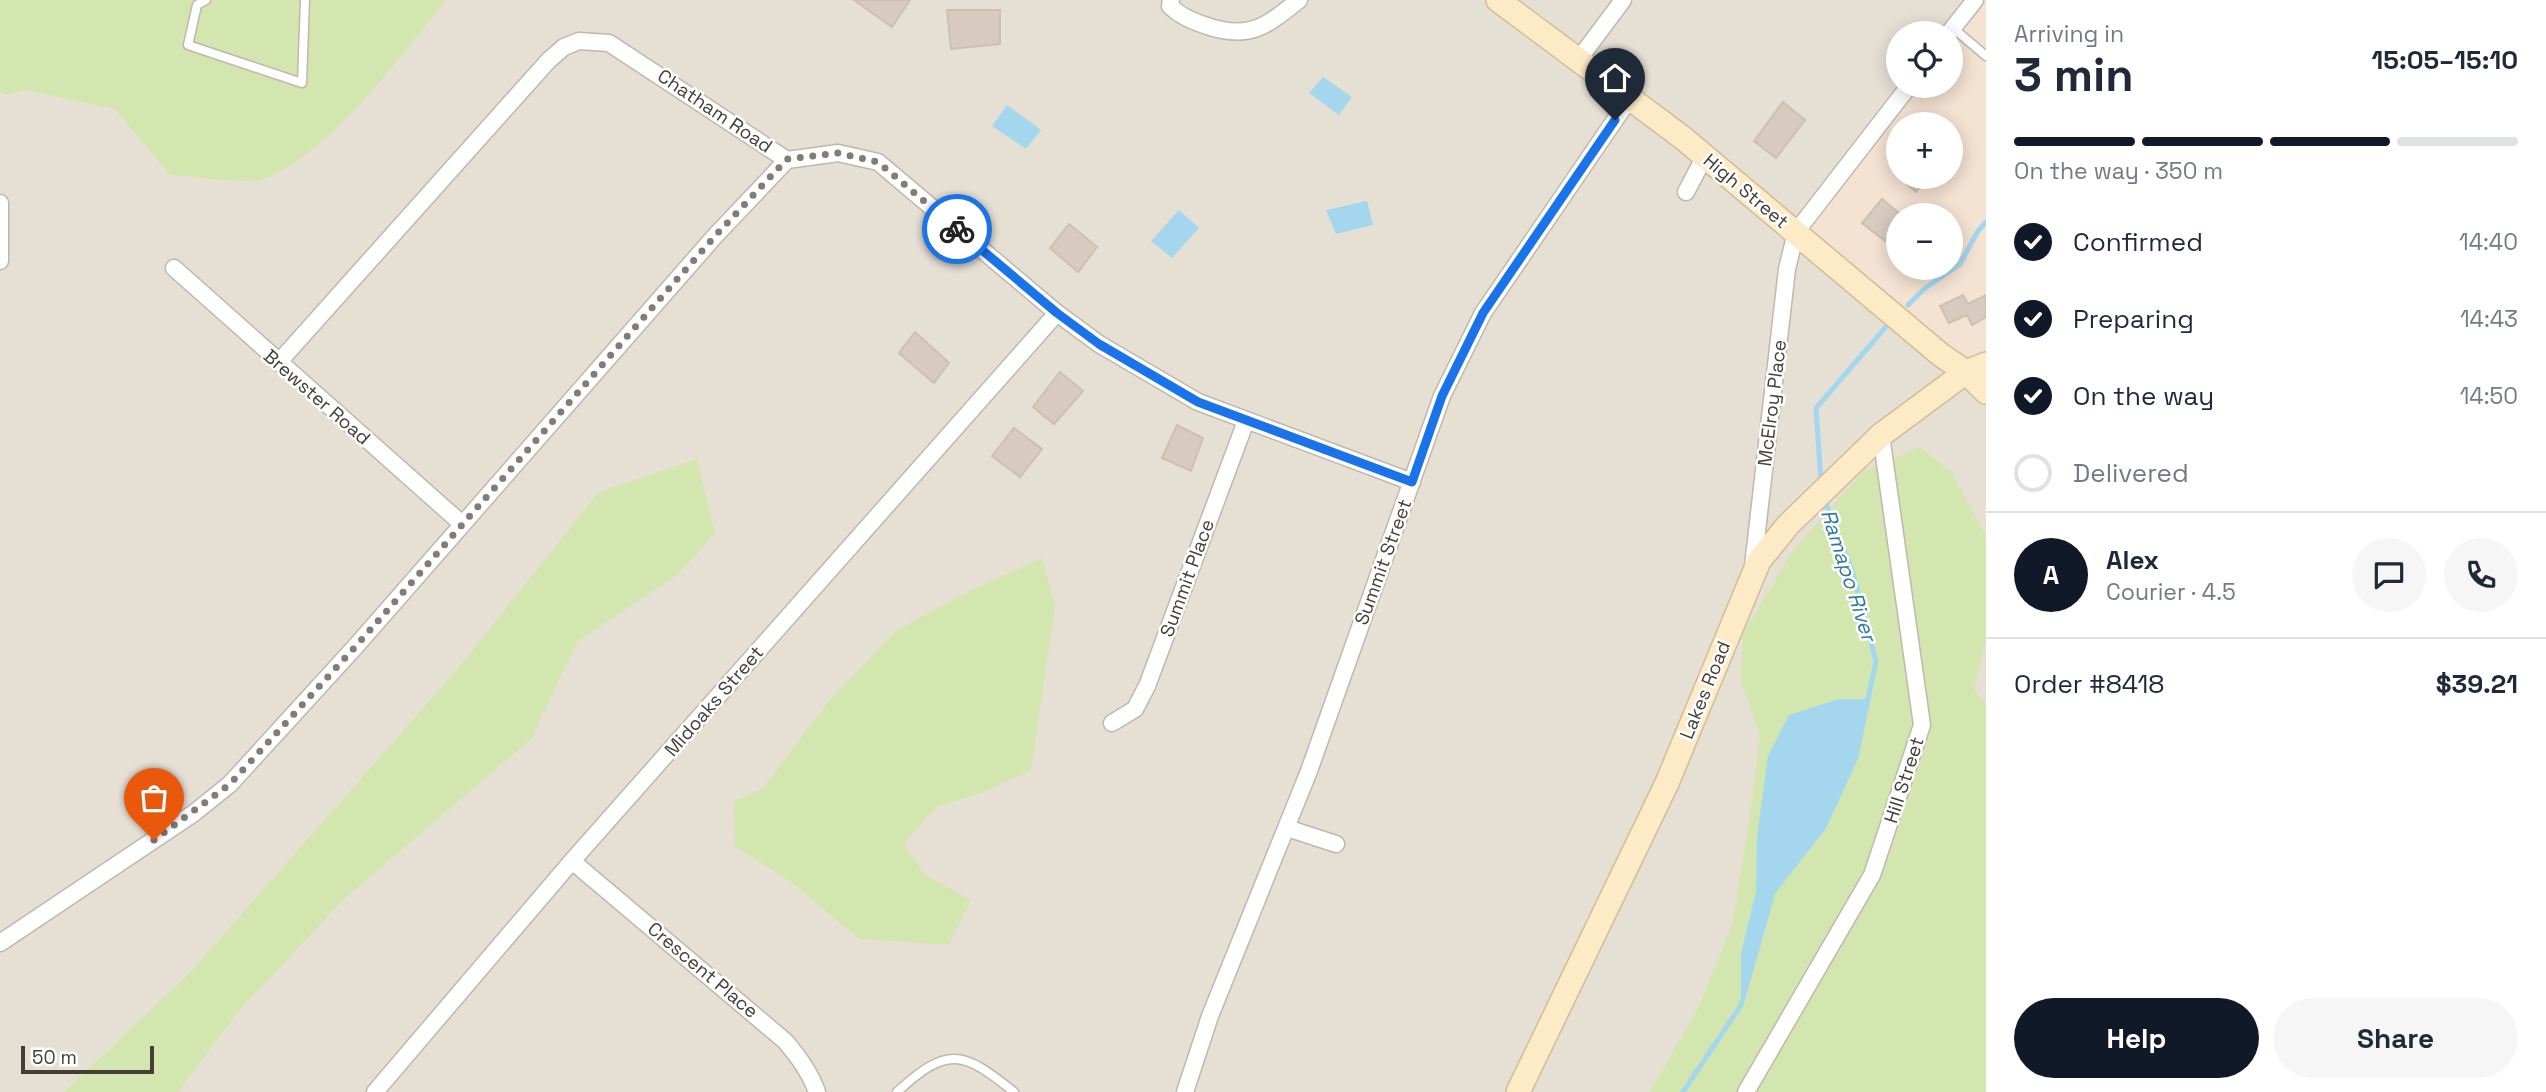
<!DOCTYPE html>
<meta charset="utf-8">
<style>
:root{--surface:#fff;--page:#f6f6f7;--text:#1f2937;--muted:#747a83;--line:#e0e1e3;--accent:#111827}
body{margin:0;font-family:"Space Grotesk",sans-serif;background:var(--page);color:var(--text);height:100vh;display:flex;flex-direction:column;font-size:26px;white-space:nowrap}
*{box-sizing:border-box;margin:0}
p{font-size:23px;color:var(--muted)}
.icon{flex:none;width:38px;height:38px;fill:none;stroke:currentColor;stroke-width:2;stroke-linecap:round;stroke-linejoin:round}
.map{position:relative;flex:1;overflow:hidden}
.side{display:flex;flex-direction:column;background:var(--surface);width:560px}
.side>*{flex:none}
.buttons{position:absolute;left:1886px;top:21px;display:grid;gap:14px}
.buttons a{display:grid;place-items:center;width:77px;height:77px;border-radius:50%;background:var(--surface);box-shadow:0 4px 18px #0003;font-size:35px}
.scale{position:absolute;left:21px;bottom:18px;width:133px;box-sizing:border-box;padding-left:7px;border:4px solid #453e36;border-top:0;font-size:19px;line-height:24px;white-space:nowrap;color:#453e36;-webkit-text-stroke:5px #fff;paint-order:stroke}
.pin{position:absolute;display:grid;place-items:center;width:60px;height:60px;color:#fff;margin:-72px -30px;border-radius:50% 50% 50% 0;rotate:-45deg;box-shadow:0 0 7px #0007}
.pin .icon{rotate:45deg}
.courier{position:absolute;display:grid;place-items:center;width:70px;height:70px;margin:-35px;border:5px solid #1a73e8;border-radius:50%;background:#fff;color:#222;box-shadow:0 2px 9px #0007}
.summary em{font-style:normal;font-weight:700}
.summary div{display:flex;flex-direction:column-reverse}
.summary{display:flex;align-items:center;justify-content:space-between;height:119px;padding:0 28px}
h1{font-size:46px;font-weight:700;line-height:52px}
.bar{display:grid;grid-template-columns:repeat(4,1fr);gap:10px 7px;align-content:center;height:84px;padding:0 28px}
.bar i{height:9px;border-radius:5px;background:var(--line)}
.bar .on{background:var(--accent)}
.bar p{grid-column:span 4}
.line{display:flex;align-items:center;gap:18px;padding:0 28px;border-top:2px solid var(--line)}
.line div{flex:1}
.round{display:grid;place-items:center;flex:none;width:74px;height:74px;border-radius:37px;background:var(--page)}
ol{padding:0 28px;list-style:none}
li{display:flex;align-items:center;gap:21px;height:77px}
li p{margin-inline-start:auto}
li .icon{padding:7px;border-radius:50%;background:var(--accent);color:#fff;stroke-width:4}
li:last-child{color:var(--muted)}
li i{width:38px;height:38px;border:4px solid var(--line);border-radius:50%}
.button{display:flex;gap:14px;margin-top:auto;padding:14px 28px}
.button a{flex:1;height:80px;border-radius:42px;background:var(--accent);color:#fff;font-size:28px;font-weight:700;line-height:80px;text-align:center}
.button a+a{background:var(--page);color:var(--text)}
main{display:flex;flex:1;min-height:0}
.map>svg:first-child{display:block}
.residential{fill:#e6dfd4}
.commercial{fill:#f4e2d2;fill-rule:evenodd}
.green{fill:#d3e6b0;fill-rule:evenodd}
.water{fill:#a4d7ee}
.lines{fill:none;stroke-linecap:round;stroke-linejoin:round}
.stream{stroke:#a4d7ee;stroke-width:5}
.building{fill:#d7cbbf;stroke:#cebfb0;stroke-width:2}
.lane-casing{stroke:#c1b7ac;stroke-width:11}
.street-casing{stroke:#c1b7ac;stroke-width:19}
.secondary-casing{stroke:#d1bc98;stroke-width:26}
.lane{stroke:#fff;stroke-width:8}
.street{stroke:#fff;stroke-width:16}
.secondary{stroke:#fdeac6;stroke-width:23}
.done{stroke:#827c74;stroke-width:7;stroke-dasharray:0 12.6}
.route{stroke:#1a73e8;stroke-width:9}
.labels{text-anchor:middle;dominant-baseline:central;stroke-width:5;stroke-linejoin:round;paint-order:stroke}
.street-label{font-size:19px;fill:#453e36;stroke:#fff}
.water-label{font-size:21px;font-style:italic;fill:#2f7a9e;stroke:#fff}
</style>
<main>
<div class="map">
<svg width="1986" height="1092" viewBox="0 0 1986 1092">
<rect width="100%" height="100%" fill="#f3eee6"/>
<path class="residential" d="M0,0H1975L1949,33H1899V86H1909L1796,232L1986,392V1092H0Z"/>
<path class="commercial" d="M1975,0H1986V392L1796,232L1909,86H1951V33ZM1899,124H1951V177H1899ZM1899,215H1951V268H1899Z"/>
<path class="green" d="M0,0H446C403,53 325,160 260,180C246,184 188,176 170,175L115,109L27,90L4,95L0,92Z
M1920,447L1952,473L1986,536V640L1974,689L1986,705V1092H1650L1698,1008L1732,926L1749,823L1760,735L1741,681L1743,634L1794,549L1864,471ZM1868,699L1856,757L1824,827L1773,892L1742,1002L1741,953L1756,892L1757,837Z
M697,459L715,534L677,575L578,641L531,739L343,900L236,1014L178,1092H64L188,975L456,671L599,492Z
M1042,558L1055,606L1031,770L984,792L938,806L904,843L925,875L971,900L949,945L859,939L795,885L735,846L734,802L763,788L830,700L897,630L974,589Z"/>
<path class="water" d="M1323,77L1352,97L1339,115L1309,93Z
M1007,105L1041,130L1026,149L992,126Z
M1367,201L1373,225L1336,234L1326,210Z
M1179,210L1199,228L1172,258L1151,241Z
M1839,699H1868L1856,757L1824,827L1773,892L1741,1005V953L1756,892L1757,837L1768,756L1789,715Z"/>
<g class="lines">
<path class="stream" d="M1908,305L1924,289L1960,264L1978,231L1986,222
M1821,482L1816,408L1885,328
M1683,1092L1741,1005L1773,892L1824,827L1856,757L1876,661L1853,574L1824,498"/>
</g>
<path class="building" d="M854,0H910L892,27Z
M947,10H1000V44L951,49Z
M1783,102L1805,120L1776,158L1754,141Z
M1899,177H1927L1916,192Z
M1882,199L1901,215H1899V252L1862,223Z
M1069,224L1097,247L1078,272L1050,248Z
M1963,295L1968,304L1986,295V317L1972,325L1967,315L1949,323L1940,306Z
M915,332L949,363L934,383L899,353Z
M1060,372L1083,391L1054,424L1033,407Z
M1177,425L1203,438L1191,471L1162,458Z
M1014,428L1042,449L1020,477L992,456Z"/>
<g class="lines">
<defs>
<path id="lane" d="M206,0L197,5L188,45L302,83L305,0
M1953,28L1986,56
M897,1092C948,1045 963,1051 1014,1092"/>
<path id="street" d="M1171,0L1170,6C1180,16 1191,20 1204,25C1249,41 1265,27 1299,0
M1949,33L1975,0
M1579,59L1623,0
M1686,192L1705,156
M0,203V261
M174,268L462,524
M278,363L549,60L564,47L579,41L609,43L787,160L838,153L878,162L1057,313L1099,344L1198,402L1412,482
M1753,566L1787,269L1796,232L1909,86
M1112,723L1135,709L1147,686L1246,421
M1287,828L1336,844
M572,861L785,1041C799,1057 810,1072 817,1092
M0,943L194,813L230,784L356,646L715,236L787,160
M375,1092L572,861L1057,313
M1185,1092L1210,1016L1309,771L1442,396L1483,313L1630,98
M1746,1092L1872,875L1922,725L1881,435"/>
<path id="secondary" d="M1498,0L1683,138L1941,355L1966,372L1986,392
M1518,1092L1667,783L1759,561L1788,525L1881,435L1966,372L1986,364"/>
</defs>
<use href="#lane" class="lane-casing"/>
<use href="#street" class="street-casing"/>
<use href="#secondary" class="secondary-casing"/>
<use href="#lane" class="lane"/>
<use href="#street" class="street"/>
<use href="#secondary" class="secondary"/>
</g>
<g class="lines">
<path class="done" d="M154,840L230,784L356,646L715,236L787,159L838,153L878,162L957,229"/>
<path class="route" d="M957,229L1057,313L1099,344L1198,402L1412,482L1442,396L1483,313L1615,120"/>
</g>
<g class="labels">
<g class="street-label">
<text transform="translate(715 111) rotate(34)">Chatham Road</text>
<text transform="translate(1746 191) rotate(40)">High Street</text>
<text transform="translate(317 397) rotate(41)">Brewster Road</text>
<text transform="translate(1772 403) rotate(-83)">McElroy Place</text>
<text transform="translate(1383 562) rotate(-70)">Summit Street</text>
<text transform="translate(1187 578) rotate(-70)">Summit Place</text>
<text transform="translate(1705 690) rotate(-68)">Lakes Road</text>
<text transform="translate(714 701) rotate(-49)">Midoaks Street</text>
<text transform="translate(1904 780) rotate(-72)">Hill Street</text>
<text transform="translate(703 970) rotate(40)">Crescent Place</text>
</g>
<g class="water-label">
<text transform="translate(1849 575) rotate(72)">Ramapo River</text>
</g>
</g>
</svg>
<div class="buttons">
<a><svg class="icon" aria-label="locate" viewBox="0 0 24 24"><circle cx="12" cy="12" r="6"/><path d="M12 2v4M12 18v4M2 12h4M18 12h4"/></svg></a>
<a>+</a>
<a>−</a>
</div>
<div class="scale">50 m</div>
<div class="pin" style="left:154px;top:840px;background:#ea580c"><svg class="icon" aria-label="bag" viewBox="0 0 24 24"><path d="M5 8h14l-1 12H6zM9 8a3 3 0 0 1 6 0"/></svg></div>
<div class="pin" style="left:1615px;top:120px;background:#1f2937"><svg class="icon" aria-label="home" viewBox="0 0 24 24"><path d="M3 11l9-7 9 7M6 9v11h12V9"/></svg></div>
<div class="courier" style="left:957px;top:229px"><svg class="icon" aria-label="bike" viewBox="0 0 24 24"><circle cx="6" cy="16" r="4"/><circle cx="18" cy="16" r="4"/><path d="M6 16l4-8h5l3 8M10 8l3 8H6M13 5h3"/></svg></div>
</div>
<section class="side">
<div class="summary"><div><h1>3 min</h1><p>Arriving in</p></div><em>15:05–15:10</em></div>
<div class="bar"><i class="on"></i><i class="on"></i><i class="on"></i><i></i><p>On the way · 350 m</p></div>
<ol>
<li><svg class="icon" aria-label="check" viewBox="0 0 24 24"><path d="M5 12l5 5 9-10"/></svg>Confirmed<p>14:40</p></li>
<li><svg class="icon" aria-label="check" viewBox="0 0 24 24"><path d="M5 12l5 5 9-10"/></svg>Preparing<p>14:43</p></li>
<li><svg class="icon" aria-label="check" viewBox="0 0 24 24"><path d="M5 12l5 5 9-10"/></svg>On the way<p>14:50</p></li>
<li><i></i>Delivered</li>
</ol>
<div class="line" style="height:126px"><b class="round" style="background:var(--accent);color:#fff">A</b><div><b>Alex</b><p>Courier · 4.5</p></div><a class="round"><svg class="icon" aria-label="chat" viewBox="0 0 24 24"><path d="M4 5h16v11H9l-5 4z"/></svg></a><a class="round"><svg class="icon" aria-label="phone" viewBox="0 0 24 24"><path d="M5 4h4l2 5-3 2q2 4 5 5l2-3 5 2v4C11 20 4 13 5 4z"/></svg></a></div>
<div class="line" style="height:91px"><div>Order #8418</div><b>$39.21</b></div>
<div class="button"><a>Help</a><a>Share</a></div>
</section>
</main>
